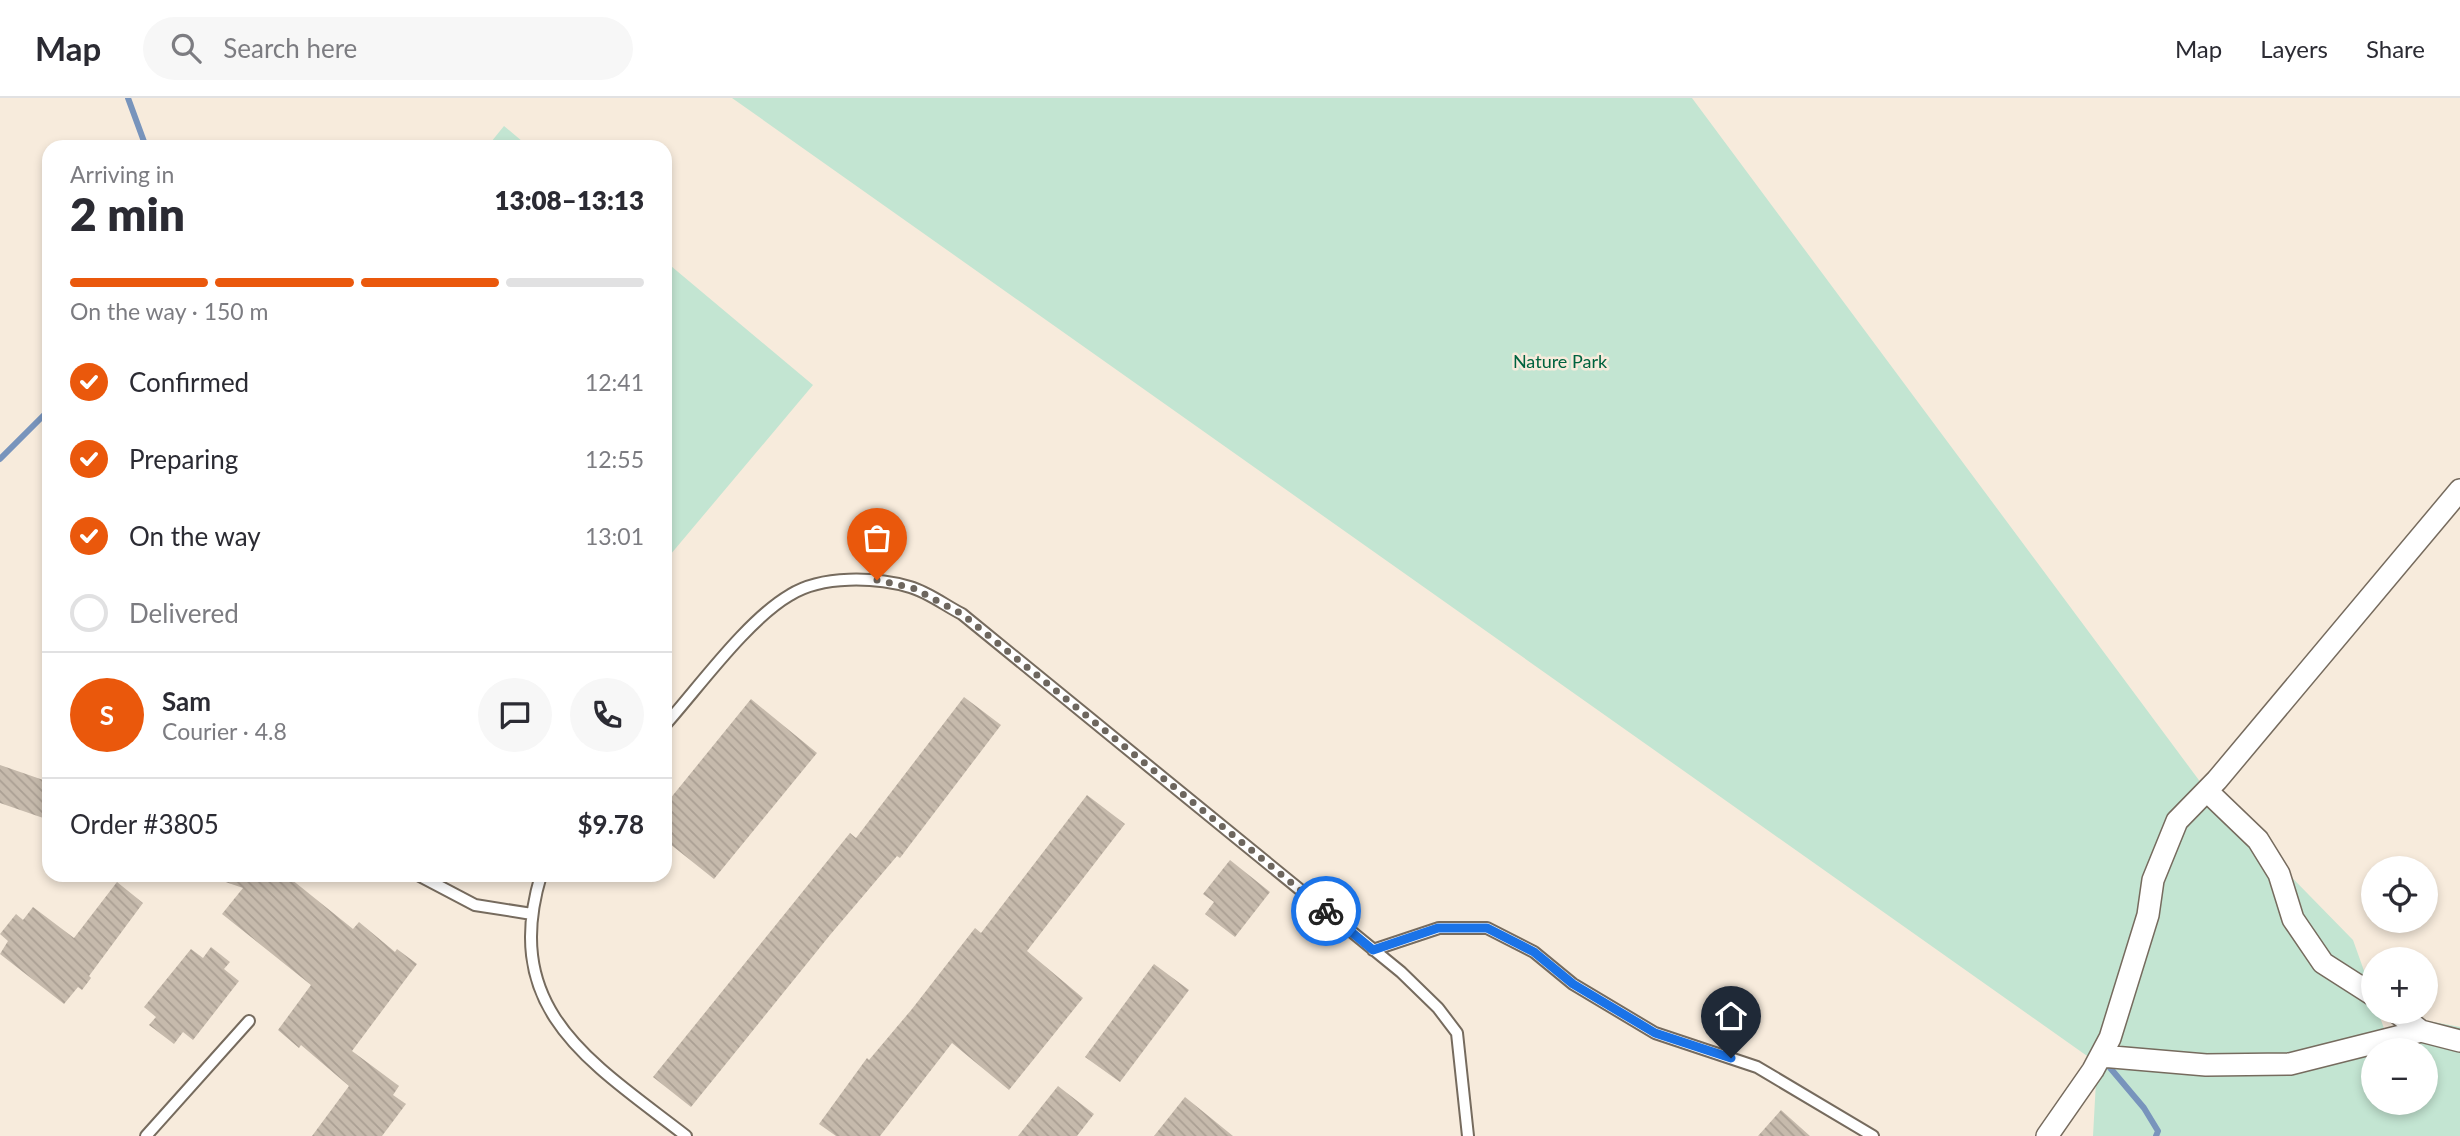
<!DOCTYPE html>
<meta charset="utf-8">
<style>
:root{--surface:#fff;--page:#f7f7f7;--text:#2b2b33;--muted:#7c7c81;--line:#e1e1e2;--accent:#ea580c}
body{margin:0;font-family:Lato,sans-serif;background:var(--page);color:var(--text);height:100vh;display:flex;flex-direction:column;font-size:26px;white-space:nowrap}
*{box-sizing:border-box;margin:0}
p{font-size:23px;color:var(--muted)}
.icon{flex:none;width:38px;height:38px;fill:none;stroke:currentColor;stroke-width:2;stroke-linecap:round;stroke-linejoin:round}
.map{position:relative;flex:1;overflow:hidden}
.drawer{position:absolute;left:42px;top:42px;width:630px;height:742px;display:flex;flex-direction:column;background:var(--surface);border-radius:21px;box-shadow:0 4px 10px #0003}
.drawer>*{flex:none}
.buttons{position:absolute;left:2361px;top:758px;display:grid;gap:14px}
.buttons a{display:grid;place-items:center;width:77px;height:77px;border-radius:50%;background:var(--surface);box-shadow:0 4px 10px #0003;font-size:35px}
.pin{position:absolute;display:grid;place-items:center;width:60px;height:60px;color:#fff;margin:-72px -30px;border-radius:50% 50% 50% 0;rotate:-45deg;box-shadow:0 0 7px #0007}
.pin .icon{rotate:45deg}
.courier{position:absolute;display:grid;place-items:center;width:70px;height:70px;margin:-35px;border:5px solid #1a73e8;border-radius:50%;background:#fff;color:#222;box-shadow:0 2px 9px #0007}
.summary em{font-style:normal;font-weight:800}
.summary div{display:flex;flex-direction:column-reverse}
.summary{display:flex;align-items:center;justify-content:space-between;height:119px;padding:0 28px}
h1{font-size:46px;font-weight:800;line-height:52px}
.bar{display:grid;grid-template-columns:repeat(4,1fr);gap:10px 7px;align-content:center;height:84px;padding:0 28px}
.bar i{height:9px;border-radius:5px;background:var(--line)}
.bar .current{background:var(--accent)}
.bar p{grid-column:span 4}
.line{display:flex;align-items:center;gap:18px;padding:0 28px;border-top:2px solid var(--line)}
.line div{flex:1}
.round{display:grid;place-items:center;flex:none;width:74px;height:74px;border-radius:37px;background:var(--page)}
ol{padding:0 28px;list-style:none}
li{display:flex;align-items:center;gap:21px;height:77px}
li p{margin-inline-start:auto}
li .icon{padding:7px;border-radius:50%;background:var(--accent);color:#fff;stroke-width:4}
li:last-child{color:var(--muted)}
li i{width:38px;height:38px;border:4px solid var(--line);border-radius:50%}
header{display:flex;align-items:center;gap:42px;box-sizing:border-box;height:98px;padding:0 35px;background:var(--surface);border-bottom:2px solid var(--line)}
header strong{font-size:33px}
nav{display:flex;gap:38px;margin-inline-start:auto;font-size:24px}
.search{width:490px;height:63px;background:var(--page);display:flex;align-items:center;gap:18px;box-sizing:border-box;padding:0 24px;border-radius:38px;color:var(--muted);font-size:26px}
.map>svg:first-child{display:block}
.green{fill:#c3e5d2;fill-rule:evenodd}
.lines{fill:none;stroke-linecap:round;stroke-linejoin:round}
.stream{stroke:#7894bc;stroke-width:6}
.building{fill:url(#building-back-hatch)}
.service-casing{stroke:#766b5e;stroke-width:14}
.minor-casing{stroke:#766b5e;stroke-width:24}
.service{stroke:#fff;stroke-width:10}
.minor{stroke:#fff;stroke-width:21}
.done{stroke:#6d665e;stroke-width:7;stroke-dasharray:0 12.6}
.route{stroke:#1a73e8;stroke-width:9}
.labels{text-anchor:middle;dominant-baseline:central;stroke-width:5;stroke-linejoin:round;paint-order:stroke}
.park-label{font-size:18px;fill:#00633f;stroke:#f7ebdc}
</style>
<header>
<strong>Map</strong>
<div class="search"><svg class="icon" aria-label="search" viewBox="0 0 24 24"><circle cx="10" cy="10" r="6"/><path d="M15 15l6 6"/></svg>Search here</div>
<nav><a>Map</a><a>Layers</a><a>Share</a></nav>
</header>
<div class="map">
<svg width="2460" height="1038" viewBox="0 0 2460 1038">
<defs>
<pattern id="building-back-hatch" width="6" height="6" patternUnits="userSpaceOnUse" patternTransform="scale(1.75)"><rect width="6" height="6" fill="#c6baac"/><path d="M-1 5l2 2M0 0l6 6M5-1l2 2" fill="none" stroke="#aa9f93"/></pattern>
</defs>
<rect width="100%" height="100%" fill="#f7ebdc"/>
<path class="green" d="M732,0H1692L2207,693L2353,842L2373,898V914H2378L2388,941L2428,923L2460,929V1038H2093L2097,965ZM2373,952H2426V1004H2373Z
M504,28L529,49H487Z
M665,163L813,287L665,463Z"/>
<g class="lines">
<path class="stream" d="M128,0L146,49
M0,361L49,312
M2106,965L2144,1010L2158,1033L2156,1038"/>
</g>
<path class="building" d="M964,599L1001,627L900,760L897,758L830,837L691,1009L653,979L850,735L856,740Z
M751,601L817,655L714,781L665,742V707Z
M0,667L49,684V722L0,705Z
M1087,697L1125,726L1027,853L1083,900L1009,992L952,945L880,1038H836L819,1026L867,960L869,962L912,911L975,830L981,835Z
M1230,762L1270,794L1235,839L1205,816L1214,804L1203,796Z
M215,777H286L353,831L359,824L395,854L397,851L417,866L352,953L399,988L393,997L406,1006L382,1038H312L349,988L301,947L299,950L278,932L311,887L222,816L243,790L214,780Z
M117,784L143,805L89,878L91,880L82,892L78,889L64,906L0,856L8,843L0,836L16,816L23,822L33,809L74,840Z
M211,849L230,864L224,871L239,883L193,942L183,934L174,946L149,927L156,919L144,909L191,851L203,860Z
M1154,866L1189,892L1120,984L1085,959Z
M1058,988L1094,1016L1077,1038H1018Z
M1185,999L1233,1038H1154Z
M1781,1012L1810,1038H1758Z"/>
<g class="lines">
<defs>
<path id="service" d="M665,627C699,589 747,522 790,497C822,477 875,479 910,489C928,494 946,508 962,516L1401,874L1438,910L1457,935L1468,1038
M418,777L475,807L532,816
M541,777C500,913 592,965 686,1038
M1373,852L1439,830H1487L1534,854L1573,886L1655,935L1757,969L1873,1038
M146,1038L249,923"/>
<path id="minor" d="M2207,693L2258,742L2279,776L2293,821L2323,865L2373,897
M2396,914L2421,933
M2101,958L2206,967L2290,966L2421,933L2460,943
M2047,1038L2093,972L2110,940L2148,817L2153,782L2177,723L2217,682L2460,392"/>
</defs>
<use href="#service" class="service-casing"/>
<use href="#minor" class="minor-casing"/>
<use href="#service" class="service"/>
<use href="#minor" class="minor"/>
</g>
<g class="lines">
<path class="done" d="M877,482L913,490L962,516L1326,813"/>
<path class="route" d="M1326,813L1373,852L1438,830H1487L1534,854L1573,886L1655,935L1731,960"/>
</g>
<g class="labels">
<g class="park-label">
<text x="1560" y="263">Nature Park</text>
</g>
</g>
</svg>
<div class="buttons">
<a><svg class="icon" aria-label="locate" viewBox="0 0 24 24"><circle cx="12" cy="12" r="6"/><path d="M12 2v4M12 18v4M2 12h4M18 12h4"/></svg></a>
<a>+</a>
<a>−</a>
</div>
<div class="pin" style="left:877px;top:482px;background:#ea580c"><svg class="icon" aria-label="bag" viewBox="0 0 24 24"><path d="M5 8h14l-1 12H6zM9 8a3 3 0 0 1 6 0"/></svg></div>
<div class="pin" style="left:1731px;top:960px;background:#1f2937"><svg class="icon" aria-label="home" viewBox="0 0 24 24"><path d="M3 11l9-7 9 7M6 9v11h12V9"/></svg></div>
<div class="courier" style="left:1326px;top:813px"><svg class="icon" aria-label="bike" viewBox="0 0 24 24"><circle cx="6" cy="16" r="4"/><circle cx="18" cy="16" r="4"/><path d="M6 16l4-8h5l3 8M10 8l3 8H6M13 5h3"/></svg></div>
<section class="drawer">
<div class="summary"><div><h1>2 min</h1><p>Arriving in</p></div><em>13:08–13:13</em></div>
<div class="bar"><i class="current"></i><i class="current"></i><i class="current"></i><i></i><p>On the way · 150 m</p></div>
<ol>
<li><svg class="icon" aria-label="check" viewBox="0 0 24 24"><path d="M5 12l5 5 9-10"/></svg>Confirmed<p>12:41</p></li>
<li><svg class="icon" aria-label="check" viewBox="0 0 24 24"><path d="M5 12l5 5 9-10"/></svg>Preparing<p>12:55</p></li>
<li><svg class="icon" aria-label="check" viewBox="0 0 24 24"><path d="M5 12l5 5 9-10"/></svg>On the way<p>13:01</p></li>
<li><i></i>Delivered</li>
</ol>
<div class="line" style="height:126px"><b class="round" style="background:var(--accent);color:#fff">S</b><div><b>Sam</b><p>Courier · 4.8</p></div><a class="round"><svg class="icon" aria-label="chat" viewBox="0 0 24 24"><path d="M4 5h16v11H9l-5 4z"/></svg></a><a class="round"><svg class="icon" aria-label="phone" viewBox="0 0 24 24"><path d="M5 4h4l2 5-3 2q2 4 5 5l2-3 5 2v4C11 20 4 13 5 4z"/></svg></a></div>
<div class="line" style="height:91px"><div>Order #3805</div><b>$9.78</b></div>
</section>
</div>
